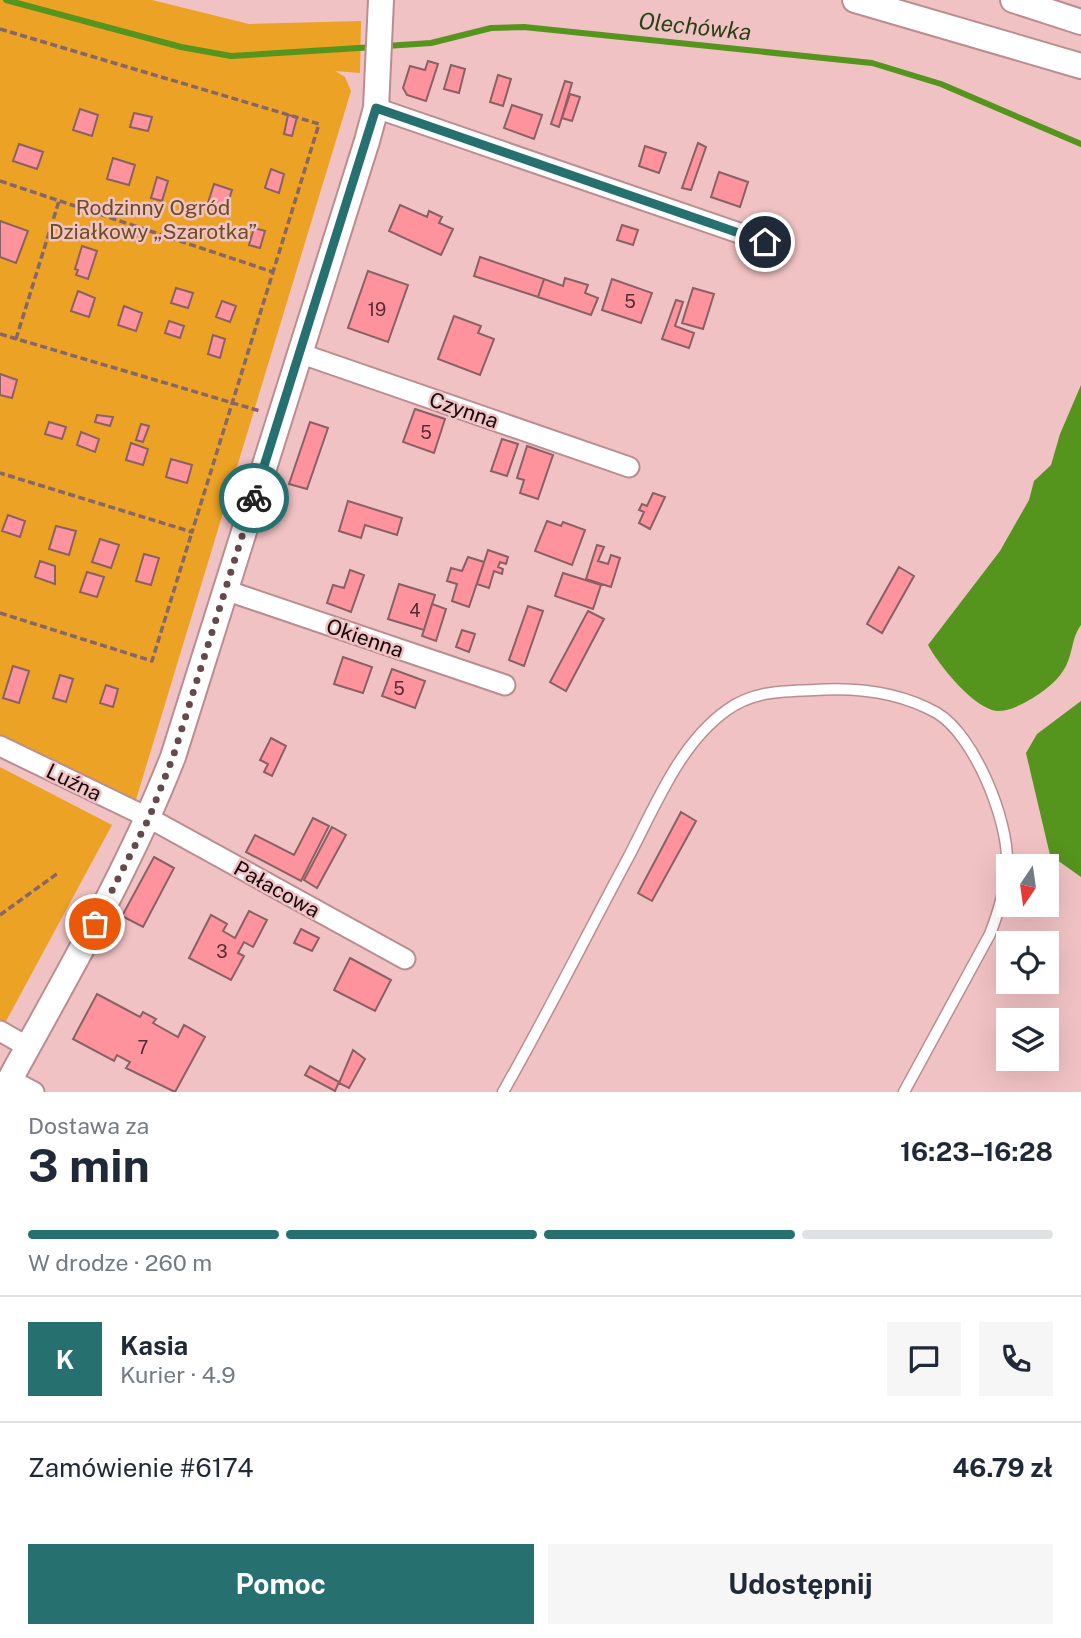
<!DOCTYPE html>
<html lang="pl">
<meta charset="utf-8">
<style>
:root{--surface:#fff;--page:#f6f6f7;--text:#1f2937;--muted:#747a83;--line:#e0e1e3;--accent:#267070}
body{margin:0;font-family:"Public Sans",sans-serif;background:var(--page);color:var(--text);height:100vh;display:flex;flex-direction:column;font-size:26px;white-space:nowrap}
*{box-sizing:border-box;margin:0}
p{font-size:23px;color:var(--muted)}
.icon{flex:none;width:38px;height:38px;fill:none;stroke:currentColor;stroke-width:2;stroke-linecap:round;stroke-linejoin:round}
.map{position:relative;height:1092px;overflow:hidden}
.details{display:flex;flex-direction:column;background:var(--surface);flex:1}
.details>*{flex:none}
.needle{width:46px;rotate:193deg}
.controls{position:absolute;left:996px;top:854px;display:grid;gap:14px}
.controls a{display:grid;place-items:center;width:63px;height:63px;border-radius:0px;background:var(--surface);box-shadow:0 7px 28px #0002;font-size:35px}
.pin{position:absolute;display:grid;place-items:center;width:60px;height:60px;color:#fff;margin:-30px;border:4px solid #fff;border-radius:50%;box-shadow:0 2px 7px #0007}
.courier{position:absolute;display:grid;place-items:center;width:70px;height:70px;margin:-35px;border:5px solid #267070;border-radius:50%;background:#fff;color:#222;box-shadow:0 2px 9px #0007}
.head em{font-style:normal;font-weight:700}
.head div{display:flex;flex-direction:column-reverse}
.head{display:flex;align-items:center;justify-content:space-between;height:119px;padding:0 28px}
h1{font-size:46px;font-weight:700;line-height:52px}
.bar{display:grid;grid-template-columns:repeat(4,1fr);gap:10px 7px;align-content:center;height:84px;padding:0 28px}
.bar i{height:9px;border-radius:5px;background:var(--line)}
.bar .on{background:var(--accent)}
.bar p{grid-column:span 4}
.line{display:flex;align-items:center;gap:18px;padding:0 28px;border-top:2px solid var(--line)}
.line div{flex:1}
.round{display:grid;place-items:center;flex:none;width:74px;height:74px;border-radius:0px;background:var(--page)}
.cta{display:flex;gap:14px;margin-top:auto;padding:14px 28px}
.cta a{flex:1;height:80px;border-radius:0px;background:var(--accent);color:#fff;font-size:28px;font-weight:700;line-height:80px;text-align:center}
.cta a+a{background:var(--page);color:var(--text)}
.map>svg:first-child{display:block}
.green{fill:#eca224}
.water{fill:#55941d}
.lines{fill:none;stroke-linecap:round;stroke-linejoin:round}
.stream{stroke:#55941d;stroke-width:6}
.building{fill:#fe939e;stroke:#8a6163;stroke-width:2}
.service-casing{stroke:#ba8d90;stroke-width:13}
.minor-casing{stroke:#ba8d90;stroke-width:23}
.tertiary-casing{stroke:#ba8d90;stroke-width:28}
.path{stroke:#866668;stroke-width:3.5;stroke-dasharray:7 3.5;stroke-linecap:butt}
.service{stroke:#fff;stroke-width:10}
.minor{stroke:#fff;stroke-width:19}
.tertiary{stroke:#fff;stroke-width:24}
.done{stroke:#644a4c;stroke-width:7;stroke-dasharray:0 12.6}
.route{stroke:#267070;stroke-width:9}
.labels{text-anchor:middle;dominant-baseline:central;stroke-width:5;stroke-linejoin:round;paint-order:stroke}
.number-label{font-size:18px;fill:#522c30}
.park-label{font-size:21px;fill:#6c4d1d;stroke:#f1c2c4}
.street-label{font-size:21px;fill:#18090b;stroke:#f1c2c4}
.water-label{font-size:23px;font-style:italic;fill:#284115;stroke:#f1c2c4}
</style>
<div class="map">
<svg width="1081" height="1092" viewBox="0 0 1081 1092">
<rect width="100%" height="100%" fill="#f1c2c4"/>
<path class="green" d="M0,0H152L249,24L361,21L360,73L335,71L345,77L351,91L135,803L0,737Z
M0,767L112,825L5,1023L0,1020Z"/>
<path class="water" d="M1081,385V625C1070,640 1074,657 1061,674C1050,689 1016,712 997,711C974,709 938,664 928,645L1000,551L1029,500L1034,481L1051,465L1060,434Z
M1081,701V877L1050,855L1026,753L1037,734Z"/>
<g class="lines">
<path class="stream" d="M6,0L181,47L231,56L375,47
M386,46L431,43L491,28L524,27L872,63L941,84L1081,144"/>
</g>
<path class="building" d="M428,61L438,64L426,101L407,95L403,88L410,66L425,70Z
M451,65L465,69L459,93L444,89Z
M498,75L511,79L503,106L490,102Z
M565,81L572,83L559,127L551,124Z
M570,94L580,97L572,121L562,118Z
M512,105L542,115L534,139L504,128Z
M80,109L98,115L92,136L73,130Z
M134,113L152,117L148,131L130,127Z
M288,115L297,117L292,136L284,134Z
M698,143L706,147L691,190L682,188Z
M19,144L43,152L37,169L13,161Z
M645,146L666,153L659,173L639,166Z
M113,158L135,165L129,185L107,179Z
M271,169L284,174L279,193L265,188Z
M719,172L748,182L740,207L711,197Z
M157,177L168,181L162,201L151,198Z
M214,184L232,190L224,215L206,209Z
M400,205L427,217L429,211L442,217L439,223L453,229L441,255L389,231Z
M0,221L28,231L16,263L0,257Z
M622,225L638,230L633,245L617,240Z
M254,228L265,231L260,248L249,245Z
M82,246L97,251L88,279L76,275L78,270L75,269Z
M480,257L544,279L538,297L474,276Z
M368,271L408,285L388,342L348,328Z
M565,278L588,285L585,293L598,298L591,315L538,297L544,279L563,286Z
M612,279L652,293L641,323L602,310Z
M176,288L193,293L188,308L171,303Z
M693,288L714,294L703,329L682,323Z
M78,291L95,298L89,317L71,311Z
M676,300L683,302L675,326L694,333L689,348L662,339Z
M222,301L236,306L230,322L216,317Z
M124,306L142,313L136,331L118,325Z
M454,316L481,326L478,333L494,339L480,375L438,359Z
M169,321L184,326L180,338L165,333Z
M213,335L225,339L220,358L208,354Z
M0,374L17,380L12,398L0,395Z
M415,409L445,419L434,453L403,442Z
M97,415L113,417L110,426L95,422Z
M49,422L66,427L62,439L45,434Z
M310,422L328,428L307,489L289,484Z
M141,424L149,426L143,442L136,440Z
M81,432L99,439L95,452L77,445Z
M502,439L518,444L507,476L491,471Z
M131,443L148,449L143,465L126,460Z
M527,446L553,455L538,499L520,493L524,480L517,478Z
M171,459L192,465L187,483L166,477Z
M653,493L665,497L650,529L639,523L644,512L639,510L642,504L647,506Z
M348,501L402,518L397,535L365,525L361,538L339,531Z
M8,515L25,521L20,537L2,531Z
M547,521L561,526L563,522L585,530L572,565L535,551Z
M56,526L76,531L69,555L49,549Z
M100,539L119,545L111,568L92,562Z
M597,545L604,547L598,561L608,564L611,555L620,558L611,587L586,579Z
M488,550L508,557L506,564L500,562L498,567L503,569L502,574L494,571L489,588L477,584Z
M144,554L159,558L151,585L136,581Z
M468,557L484,562L469,607L452,601L457,584L447,581L451,568L462,571Z
M40,561L55,566V584L35,577Z
M899,567L914,576L882,633L867,624Z
M350,570L364,575L351,612L327,603L333,585L344,588Z
M87,572L104,577L97,597L80,592Z
M563,573L601,585L593,609L555,596Z
M399,584L435,595L424,630L388,619Z
M432,604L446,609L436,641L422,636Z
M528,606L543,611L524,666L509,660Z
M588,611L604,619L566,691L550,682Z
M462,630L475,634L469,652L456,647Z
M343,657L372,667L363,693L334,684Z
M13,666L29,671L19,703L3,698Z
M392,669L425,681L415,708L382,696Z
M60,675L73,679L66,702L53,698Z
M106,685L118,689L113,707L100,703Z
M271,738L286,746L272,776L264,772L268,764L260,760Z
M681,812L696,821L652,901L638,893Z
M313,818L329,826L301,881L246,852L255,835L294,855Z
M332,827L346,835L317,888L304,880Z
M154,857L174,868L143,927L122,916Z
M249,911L267,920L253,947L244,942L238,953L244,956L231,980L189,958L211,915L227,924L223,931L235,938Z
M301,929L319,938L312,951L294,943Z
M350,958L391,980L375,1011L334,990Z
M97,994L140,1017L143,1012L156,1019L153,1023L178,1037L184,1025L205,1037L175,1092L126,1068L130,1062L117,1055L114,1061L73,1039Z
M353,1050L365,1059L349,1088L339,1083Z
M310,1066L339,1082L335,1091L305,1075Z"/>
<g class="lines">
<defs>
<path id="service" d="M503,1092C547,1015 586,936 628,858C655,807 679,744 727,710C753,691 783,691 814,690C856,687 900,692 937,713C974,735 1008,819 1007,862C1006,887 999,911 990,934L904,1092"/>
<path id="minor" d="M376,108L765,242
M299,353L629,467
M225,590L505,685
M0,746L149,818L405,959
M0,1031L28,1047
M10,1079L34,1092"/>
<path id="tertiary" d="M855,0L1081,66
M1013,0L1081,22
M3,1092C63,982 127,874 173,757L367,141L376,108L381,0"/>
</defs>
<use href="#service" class="service-casing"/>
<use href="#minor" class="minor-casing"/>
<use href="#tertiary" class="tertiary-casing"/>
<path class="path" d="M0,29L319,124L273,272
M0,181L273,272L192,532L0,473
M0,334L260,411
M16,339L59,201
M0,613L152,661L192,532
M0,915L58,873"/>
<use href="#service" class="service"/>
<use href="#minor" class="minor"/>
<use href="#tertiary" class="tertiary"/>
</g>
<g class="lines">
<path class="done" d="M95,924L149,818L173,757L254,498"/>
<path class="route" d="M254,498L376,108L765,242"/>
</g>
<g class="labels">
<g class="number-label">
<text x="630" y="301">5</text>
<text x="377" y="309">19</text>
<text x="426" y="432">5</text>
<text x="415" y="610">4</text>
<text x="399" y="688">5</text>
<text x="222" y="951">3</text>
<text x="143" y="1047">7</text>
</g>
<g class="park-label">
<text x="153" y="207">Rodzinny Ogród<tspan x="153" dy="24">Działkowy „Szarotka”</tspan></text>
</g>
<g class="street-label">
<text transform="translate(464 410) rotate(19)">Czynna</text>
<text transform="translate(365 638) rotate(19)">Okienna</text>
<text transform="translate(74 782) rotate(26)">Luźna</text>
<text transform="translate(277 889) rotate(29)">Pałacowa</text>
</g>
<g class="water-label">
<text transform="translate(695 26) rotate(6)">Olechówka</text>
</g>
</g>
</svg>
<div class="controls">
<a><svg class="needle" viewBox="-14 -14 28 28"><path d="M0-13l5 13h-10z" fill="#e53935"/><path d="M0 13l5-13h-10z" fill="#747a83"/></svg></a>
<a><svg class="icon" aria-label="locate" viewBox="0 0 24 24"><circle cx="12" cy="12" r="6"/><path d="M12 2v4M12 18v4M2 12h4M18 12h4"/></svg></a>
<a><svg class="icon" aria-label="layers" viewBox="0 0 24 24"><path d="M12 4l9 5-9 5-9-5zM3 14l9 5 9-5"/></svg></a>
</div>
<div class="pin" style="left:95px;top:924px;background:#ea580c"><svg class="icon" aria-label="bag" viewBox="0 0 24 24"><path d="M5 8h14l-1 12H6zM9 8a3 3 0 0 1 6 0"/></svg></div>
<div class="pin" style="left:765px;top:242px;background:#1f2937"><svg class="icon" aria-label="home" viewBox="0 0 24 24"><path d="M3 11l9-7 9 7M6 9v11h12V9"/></svg></div>
<div class="courier" style="left:254px;top:498px"><svg class="icon" aria-label="bike" viewBox="0 0 24 24"><circle cx="6" cy="16" r="4"/><circle cx="18" cy="16" r="4"/><path d="M6 16l4-8h5l3 8M10 8l3 8H6M13 5h3"/></svg></div>
</div>
<section class="details">
<div class="head"><div><h1>3 min</h1><p>Dostawa za</p></div><em>16:23–16:28</em></div>
<div class="bar"><i class="on"></i><i class="on"></i><i class="on"></i><i></i><p>W drodze · 260 m</p></div>
<div class="line" style="height:126px"><b class="round" style="background:var(--accent);color:#fff">K</b><div><b>Kasia</b><p>Kurier · 4.9</p></div><a class="round"><svg class="icon" aria-label="chat" viewBox="0 0 24 24"><path d="M4 5h16v11H9l-5 4z"/></svg></a><a class="round"><svg class="icon" aria-label="phone" viewBox="0 0 24 24"><path d="M5 4h4l2 5-3 2q2 4 5 5l2-3 5 2v4C11 20 4 13 5 4z"/></svg></a></div>
<div class="line" style="height:91px"><div>Zamówienie #6174</div><b>46.79 zł</b></div>
<div class="cta"><a>Pomoc</a><a>Udostępnij</a></div>
</section>
